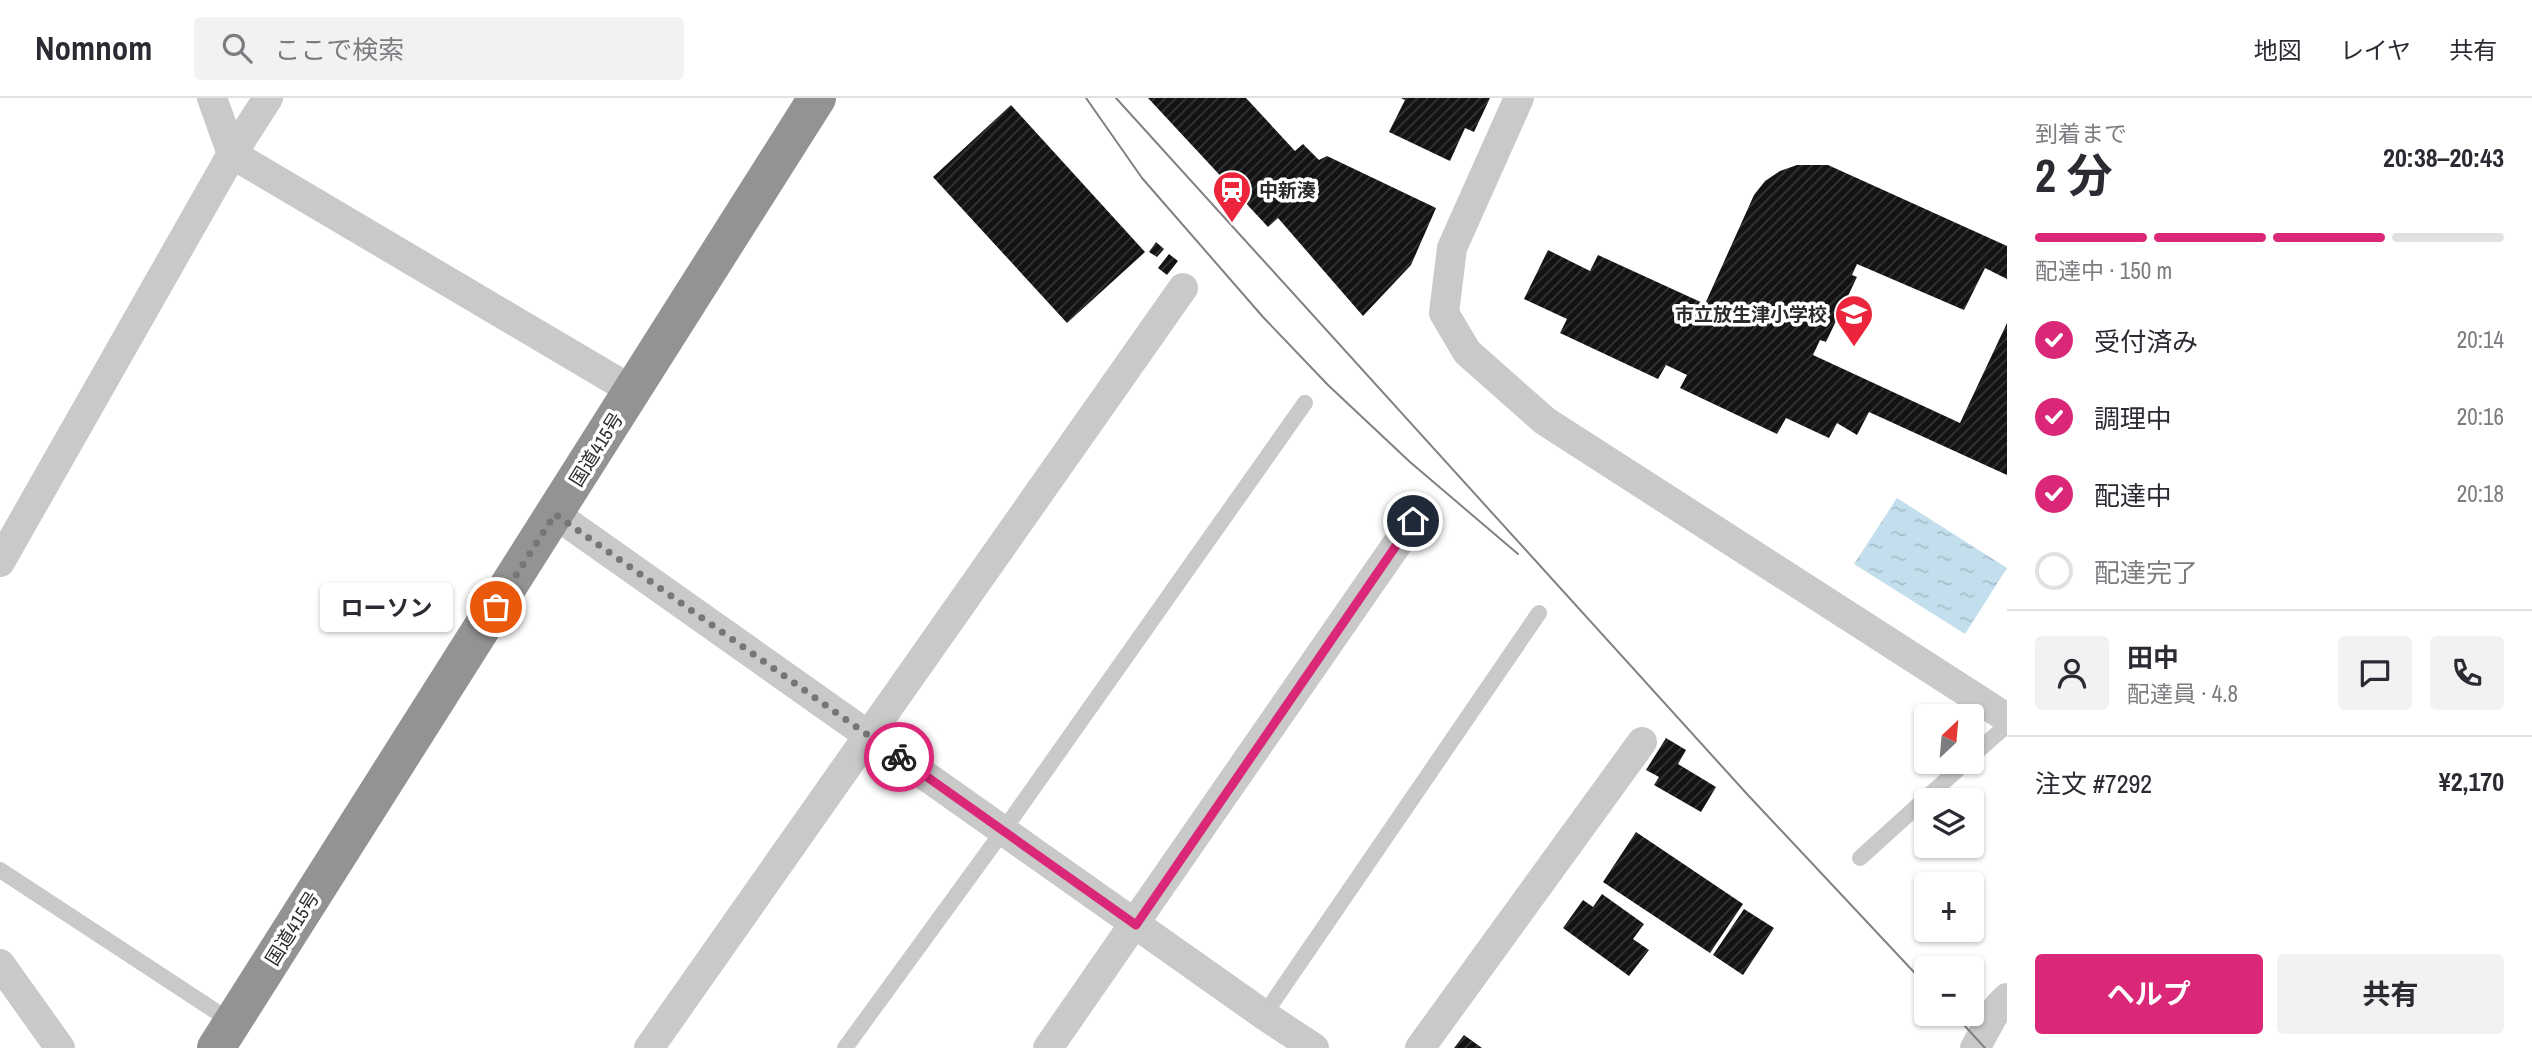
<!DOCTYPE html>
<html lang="ja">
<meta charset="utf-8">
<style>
:root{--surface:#fff;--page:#f2f2f3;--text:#2b2b33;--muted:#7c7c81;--line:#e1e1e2;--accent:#db2777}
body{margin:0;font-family:"Archivo Narrow","Noto Sans JP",sans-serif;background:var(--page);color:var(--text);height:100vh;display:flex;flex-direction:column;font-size:26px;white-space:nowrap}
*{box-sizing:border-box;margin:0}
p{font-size:23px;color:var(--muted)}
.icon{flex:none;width:38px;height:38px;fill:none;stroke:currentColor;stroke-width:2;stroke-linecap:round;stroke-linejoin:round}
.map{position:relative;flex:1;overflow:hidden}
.panel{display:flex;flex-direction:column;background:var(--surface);width:525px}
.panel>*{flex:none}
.needle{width:46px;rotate:26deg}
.fabs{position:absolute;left:1914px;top:606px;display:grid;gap:14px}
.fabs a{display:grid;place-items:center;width:70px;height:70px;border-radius:7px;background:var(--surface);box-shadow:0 2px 5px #0004;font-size:35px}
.pin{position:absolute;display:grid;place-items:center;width:60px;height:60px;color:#fff;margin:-30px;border:4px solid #fff;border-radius:50%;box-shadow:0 2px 7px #0007}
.courier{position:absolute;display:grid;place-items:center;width:70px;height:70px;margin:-35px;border:5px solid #db2777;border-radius:50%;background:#fff;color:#222;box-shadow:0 2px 9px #0007}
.bubble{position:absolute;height:49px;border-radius:7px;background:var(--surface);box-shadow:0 2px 5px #0004;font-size:23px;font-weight:700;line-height:49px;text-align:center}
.head em{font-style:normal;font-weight:700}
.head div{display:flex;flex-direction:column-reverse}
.head{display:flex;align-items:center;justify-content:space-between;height:119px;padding:0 28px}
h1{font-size:46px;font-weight:700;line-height:52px}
.bar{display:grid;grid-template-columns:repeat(4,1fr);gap:10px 7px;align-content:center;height:84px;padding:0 28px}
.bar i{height:9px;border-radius:5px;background:var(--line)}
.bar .selected{background:var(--accent)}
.bar p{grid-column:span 4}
.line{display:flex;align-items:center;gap:18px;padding:0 28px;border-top:2px solid var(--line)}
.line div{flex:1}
.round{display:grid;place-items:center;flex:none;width:74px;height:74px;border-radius:7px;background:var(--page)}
ol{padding:0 28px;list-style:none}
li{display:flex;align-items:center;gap:21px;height:77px}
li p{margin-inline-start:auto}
li .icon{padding:7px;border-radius:50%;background:var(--accent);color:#fff;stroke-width:4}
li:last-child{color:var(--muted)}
li i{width:38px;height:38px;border:4px solid var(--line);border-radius:50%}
.cta{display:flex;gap:14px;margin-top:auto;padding:14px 28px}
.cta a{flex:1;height:80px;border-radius:7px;background:var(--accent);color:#fff;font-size:28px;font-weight:700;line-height:80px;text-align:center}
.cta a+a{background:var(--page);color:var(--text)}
header{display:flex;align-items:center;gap:42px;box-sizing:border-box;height:98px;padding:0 35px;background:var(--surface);border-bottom:2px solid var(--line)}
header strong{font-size:33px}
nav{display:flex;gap:38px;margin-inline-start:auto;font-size:24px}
.search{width:490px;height:63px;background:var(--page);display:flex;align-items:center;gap:18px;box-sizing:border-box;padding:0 24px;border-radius:7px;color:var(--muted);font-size:26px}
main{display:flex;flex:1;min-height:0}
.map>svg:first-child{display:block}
.water{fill:url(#water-ripples)}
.building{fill:url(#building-hatch)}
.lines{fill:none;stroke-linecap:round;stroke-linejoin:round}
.lane{stroke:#c9c9c9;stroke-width:16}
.street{stroke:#c9c9c9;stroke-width:30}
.highway{stroke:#939393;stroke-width:38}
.tram{stroke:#818181;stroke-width:2}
.done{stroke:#767676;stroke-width:7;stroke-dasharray:0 12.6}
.route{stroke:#db2777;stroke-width:9}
.labels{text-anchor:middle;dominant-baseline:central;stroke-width:7;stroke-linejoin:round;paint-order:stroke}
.poi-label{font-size:19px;font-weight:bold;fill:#2c2c2c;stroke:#fff;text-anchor:start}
.street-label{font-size:19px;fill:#2c2c2c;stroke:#fff}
</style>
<header>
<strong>Nomnom</strong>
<div class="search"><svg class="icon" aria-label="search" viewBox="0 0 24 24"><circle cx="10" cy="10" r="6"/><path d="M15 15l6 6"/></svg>ここで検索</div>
<nav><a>地図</a><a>レイヤ</a><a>共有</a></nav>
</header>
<main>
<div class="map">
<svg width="2007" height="950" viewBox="0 0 2007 950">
<defs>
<pattern id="water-ripples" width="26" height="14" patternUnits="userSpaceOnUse" patternTransform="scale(1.75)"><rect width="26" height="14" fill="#c3deec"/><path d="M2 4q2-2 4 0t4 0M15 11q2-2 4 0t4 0" fill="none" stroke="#a8bfcb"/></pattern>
<pattern id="building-hatch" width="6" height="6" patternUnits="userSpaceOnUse" patternTransform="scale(1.75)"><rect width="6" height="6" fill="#131313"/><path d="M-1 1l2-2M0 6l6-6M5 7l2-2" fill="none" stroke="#363636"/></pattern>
</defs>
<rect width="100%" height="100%" fill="#fff"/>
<path class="water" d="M1897,400L2007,470L1965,536L1854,466Z"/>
<path class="building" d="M1148,0H1246L1295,53L1303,46L1319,62L1327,58L1436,110L1411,167L1363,218L1278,120L1268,129Z
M1401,0H1490L1474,34L1465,30L1450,63L1389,34L1405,2Z
M1011,7L1145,154L1067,225L933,79Z
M1797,67H1828L2007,148V181L1985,170L1964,212L1857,166L1852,177L1857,179L1826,244L1820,242L1813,257L1960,325L2007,225V377L1869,314L1857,337L1837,325L1829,340L1786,320L1777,336L1680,290L1687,277L1666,267L1658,281L1560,235L1567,221L1524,201L1548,152L1590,173L1598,157L1705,206L1754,97L1765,83L1780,73Z
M1156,144L1164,151L1157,159L1149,154Z
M1169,156L1178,163L1167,177L1158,170Z
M1666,640L1686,652L1678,666L1716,689L1701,714L1654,687L1659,679L1646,672Z
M1636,734L1743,806L1710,855L1603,784Z
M1602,796L1644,826L1633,841L1649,852L1629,878L1563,830L1583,802L1593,809Z
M1744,811L1774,830L1743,877L1713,857Z
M1464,937L1482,950H1454Z"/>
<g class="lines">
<path class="lane" d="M1972,658L2007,627
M1860,760L1967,663
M0,772L232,924
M1264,917L1539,515
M845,950L1003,733L1305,305"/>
<path class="street" d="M212,0L232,56L633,293
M1519,0L1452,150L1444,215L1467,254L1545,323L2007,620
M555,416L1264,917L1314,950
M0,464L232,56L268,0
M0,866L60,950
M649,950L1183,190
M1048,950L1413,423
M1420,950L1642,644
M1975,950L1998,909L2007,900"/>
<path class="highway" d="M216,950L817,0"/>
<path class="tram" d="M1086,0L1142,80L1263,219L1328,287L1410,364L1518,456
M1116,0L1747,696L1927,888
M1953,915L1985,950"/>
</g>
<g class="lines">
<path class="done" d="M496,509L555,416L899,659"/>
<path class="route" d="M899,659L1136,827L1413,423"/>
</g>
<defs>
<symbol id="station-pin" viewBox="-11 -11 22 30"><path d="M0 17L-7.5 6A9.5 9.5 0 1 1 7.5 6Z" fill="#ec253c" stroke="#fff"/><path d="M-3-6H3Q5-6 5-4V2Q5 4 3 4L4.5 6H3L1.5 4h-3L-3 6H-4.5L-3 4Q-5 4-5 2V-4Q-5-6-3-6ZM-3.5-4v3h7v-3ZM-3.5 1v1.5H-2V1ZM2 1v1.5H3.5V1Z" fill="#fff"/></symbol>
<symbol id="school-pin" viewBox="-11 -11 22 30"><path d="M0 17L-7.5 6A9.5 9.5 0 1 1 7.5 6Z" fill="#ec253c" stroke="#fff"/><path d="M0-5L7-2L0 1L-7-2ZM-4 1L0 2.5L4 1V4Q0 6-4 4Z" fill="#fff"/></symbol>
</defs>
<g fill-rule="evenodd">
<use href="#station-pin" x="1210" y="70" width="44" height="60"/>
<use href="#school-pin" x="1832" y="194" width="44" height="60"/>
</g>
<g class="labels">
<g class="poi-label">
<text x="1259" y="92">中新湊</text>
<text x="1827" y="216" text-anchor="end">市立放生津小学校</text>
</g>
<g class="street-label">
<text transform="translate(596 351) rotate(-58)">国道415号</text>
<text transform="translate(292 830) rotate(-58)">国道415号</text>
</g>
</g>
</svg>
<div class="fabs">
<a><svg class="needle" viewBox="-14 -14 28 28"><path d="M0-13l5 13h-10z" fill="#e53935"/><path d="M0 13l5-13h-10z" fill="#7c7c81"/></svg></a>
<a><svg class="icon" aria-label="layers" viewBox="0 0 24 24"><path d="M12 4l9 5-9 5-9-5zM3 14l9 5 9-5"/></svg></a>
<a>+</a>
<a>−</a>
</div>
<div class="pin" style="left:496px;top:509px;background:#ea580c"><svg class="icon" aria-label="bag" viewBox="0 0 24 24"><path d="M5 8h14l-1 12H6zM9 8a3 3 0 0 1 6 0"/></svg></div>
<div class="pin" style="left:1413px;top:423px;background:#1f2937"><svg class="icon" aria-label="home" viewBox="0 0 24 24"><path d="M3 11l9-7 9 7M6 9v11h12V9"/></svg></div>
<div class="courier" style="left:899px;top:659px"><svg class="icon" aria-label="bike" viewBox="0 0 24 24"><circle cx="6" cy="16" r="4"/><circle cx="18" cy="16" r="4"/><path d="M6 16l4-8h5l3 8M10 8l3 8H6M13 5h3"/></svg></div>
<div class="bubble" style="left:320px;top:485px;width:133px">ローソン</div>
</div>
<section class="panel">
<div class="head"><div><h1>2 分</h1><p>到着まで</p></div><em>20:38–20:43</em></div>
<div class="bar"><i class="selected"></i><i class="selected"></i><i class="selected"></i><i></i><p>配達中 · 150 m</p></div>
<ol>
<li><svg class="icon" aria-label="check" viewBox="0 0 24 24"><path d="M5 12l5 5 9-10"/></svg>受付済み<p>20:14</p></li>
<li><svg class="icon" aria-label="check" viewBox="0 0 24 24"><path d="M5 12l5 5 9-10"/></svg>調理中<p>20:16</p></li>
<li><svg class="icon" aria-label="check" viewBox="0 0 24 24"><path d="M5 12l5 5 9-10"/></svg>配達中<p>20:18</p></li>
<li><i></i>配達完了</li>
</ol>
<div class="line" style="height:126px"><a class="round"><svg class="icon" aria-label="person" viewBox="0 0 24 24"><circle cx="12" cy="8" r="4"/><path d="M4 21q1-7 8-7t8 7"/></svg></a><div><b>田中</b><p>配達員 · 4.8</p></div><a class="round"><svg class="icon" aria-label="chat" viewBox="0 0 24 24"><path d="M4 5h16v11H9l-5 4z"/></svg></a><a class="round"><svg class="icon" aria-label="phone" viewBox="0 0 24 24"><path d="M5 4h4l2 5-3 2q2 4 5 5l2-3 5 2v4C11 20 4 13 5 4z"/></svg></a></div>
<div class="line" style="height:91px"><div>注文 #7292</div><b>¥2,170</b></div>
<div class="cta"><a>ヘルプ</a><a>共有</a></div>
</section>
</main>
